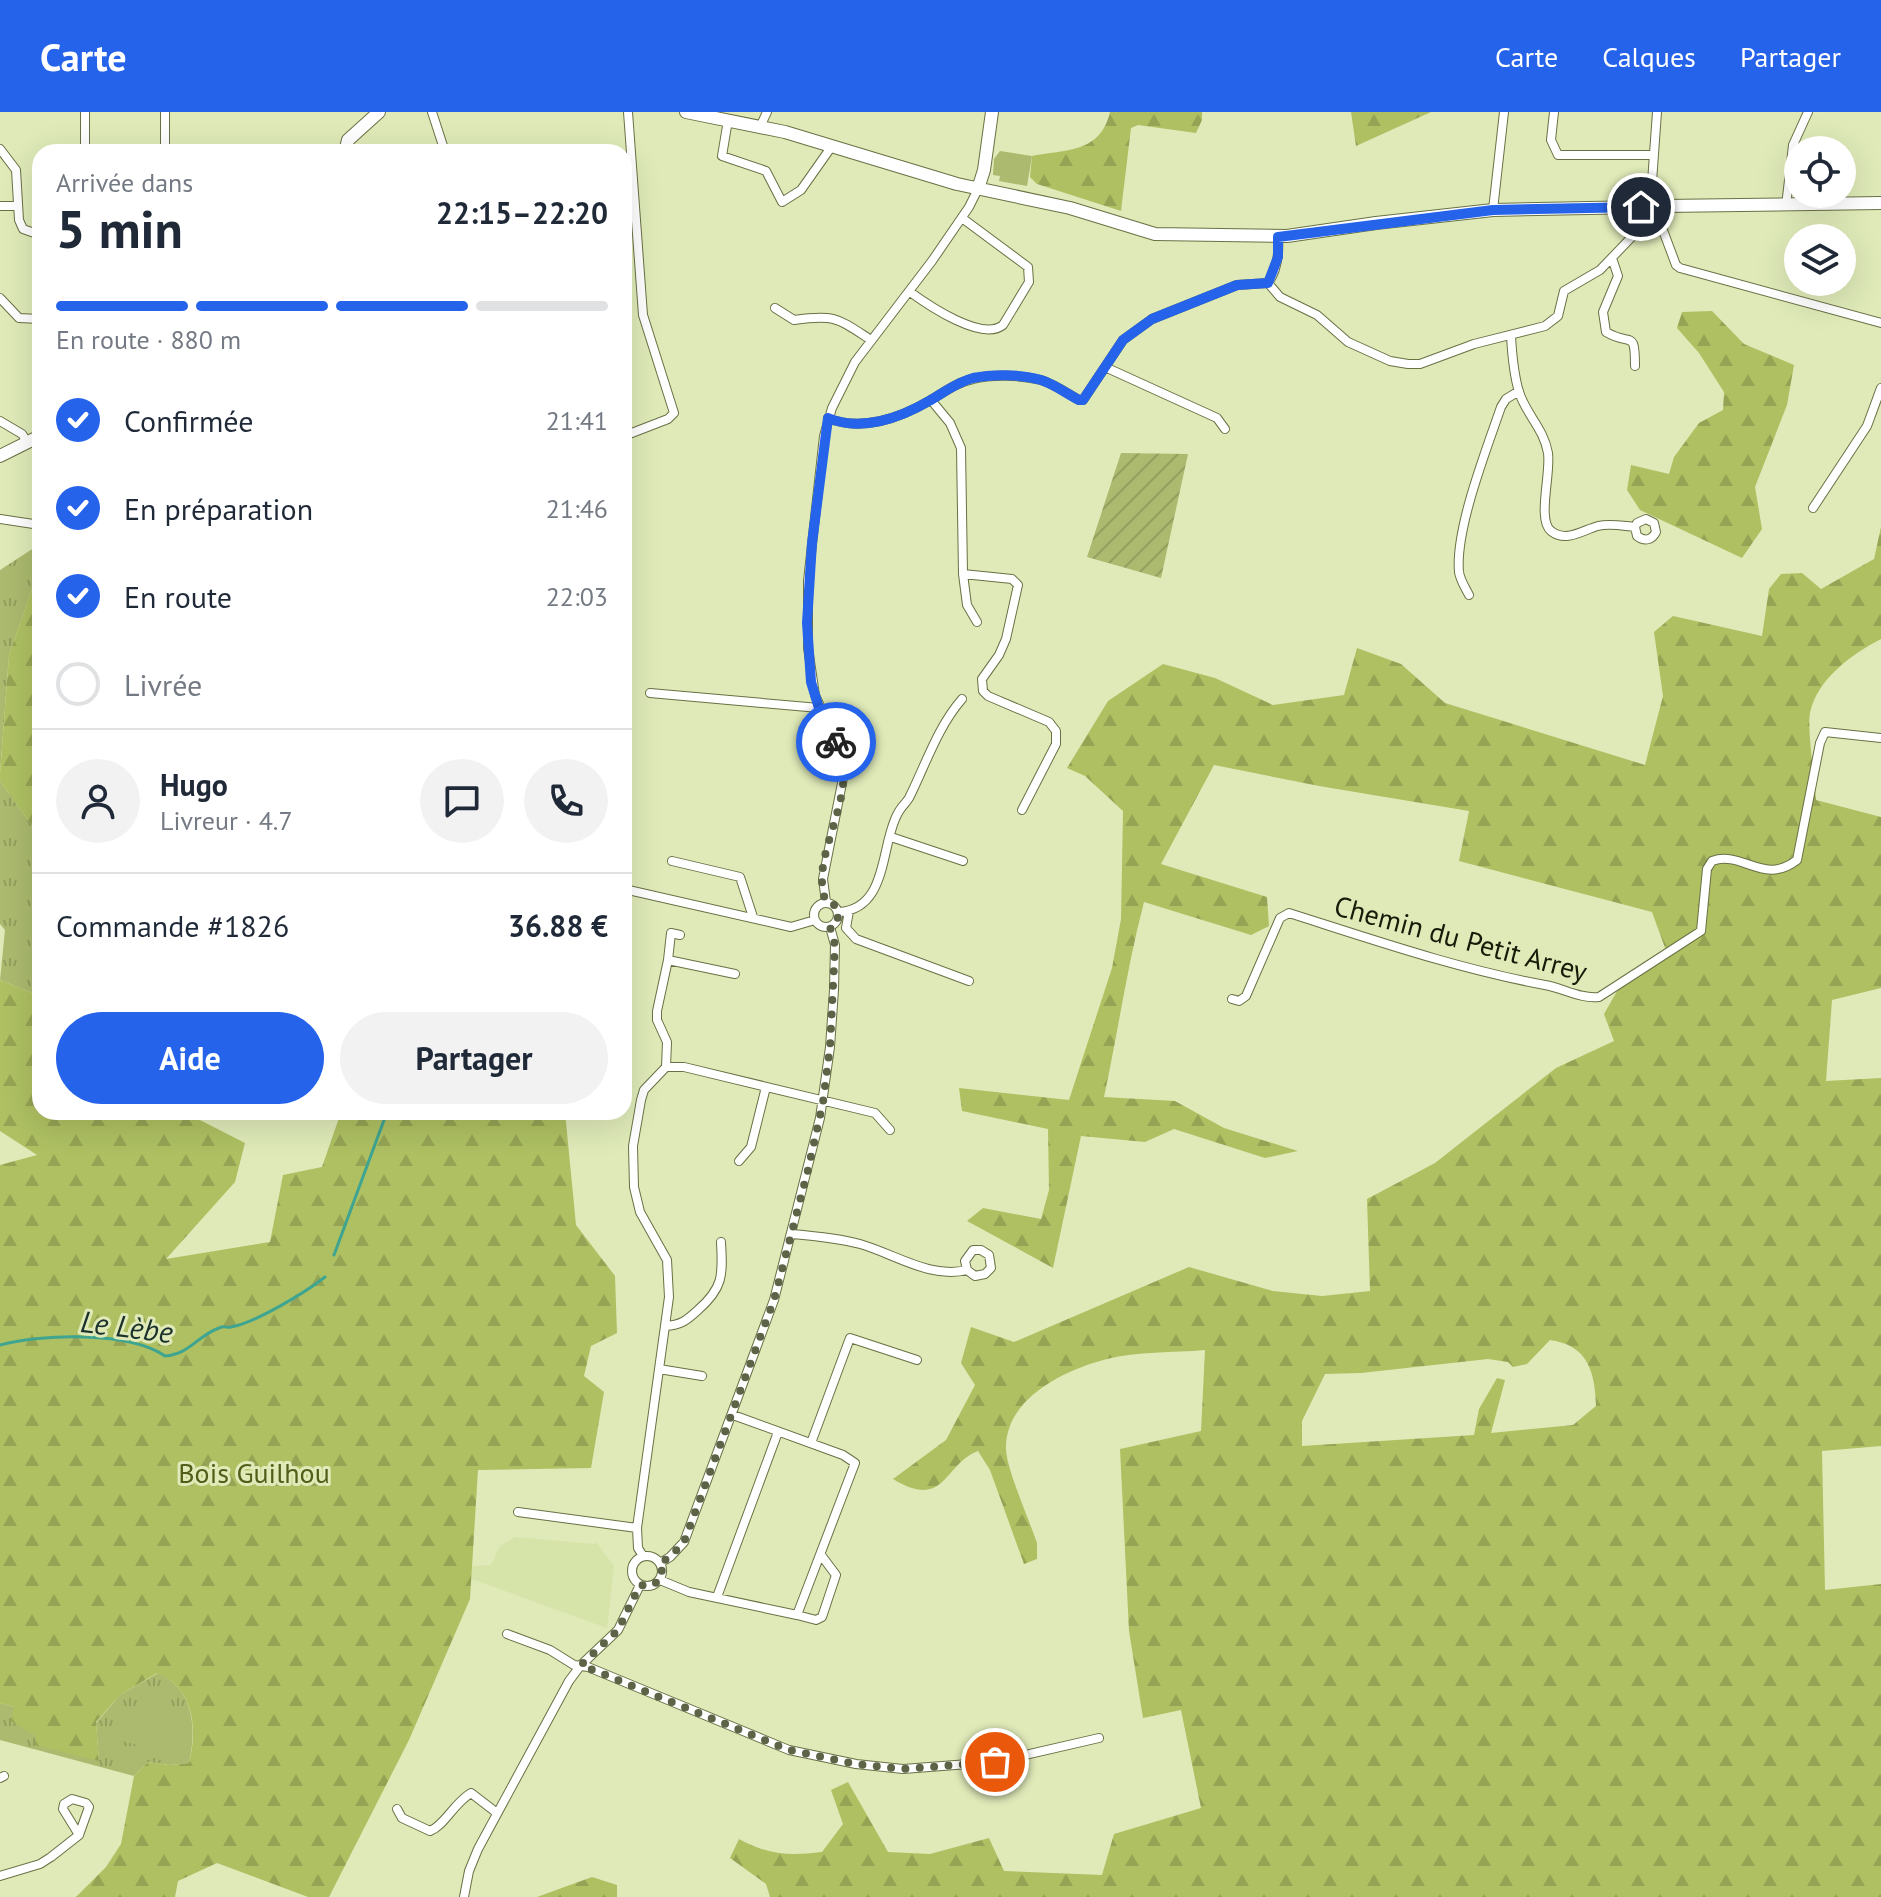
<!DOCTYPE html>
<html lang="fr">
<meta charset="utf-8">
<style>
:root{--surface:#fff;--page:#f2f2f3;--text:#1f2937;--muted:#747a83;--line:#e0e1e3;--accent:#2563eb}
body{margin:0;font-family:"PT Sans",sans-serif;background:var(--page);color:var(--text);height:100vh;display:flex;flex-direction:column;font-size:30px;white-space:nowrap}
*{box-sizing:border-box;margin:0}
p{font-size:26px;color:var(--muted)}
.icon{flex:none;width:44px;height:44px;fill:none;stroke:currentColor;stroke-width:2;stroke-linecap:round;stroke-linejoin:round}
.map{position:relative;flex:1;overflow:hidden}
.sheet{position:absolute;left:32px;top:32px;width:600px;height:976px;display:flex;flex-direction:column;background:var(--surface);border-radius:24px;box-shadow:0 8px 32px #0002}
.sheet>*{flex:none}
.buttons{position:absolute;left:1784px;top:24px;display:grid;gap:16px}
.buttons a{display:grid;place-items:center;width:72px;height:72px;border-radius:50%;background:var(--surface);box-shadow:0 8px 32px #0002;font-size:40px}
.pin{position:absolute;display:grid;place-items:center;width:68px;height:68px;color:#fff;margin:-34px;border:4px solid #fff;border-radius:50%;box-shadow:0 2px 8px #0007}
.courier{position:absolute;display:grid;place-items:center;width:80px;height:80px;margin:-40px;border:6px solid #2563eb;border-radius:50%;background:#fff;color:#222;box-shadow:0 2px 10px #0007}
.overview em{font-style:normal;font-weight:800}
.overview div{display:flex;flex-direction:column-reverse}
.overview{display:flex;align-items:center;justify-content:space-between;height:136px;padding:0 24px}
h1{font-size:52px;font-weight:800;line-height:60px}
.bar{display:grid;grid-template-columns:repeat(4,1fr);gap:12px 8px;align-content:center;height:96px;padding:0 24px}
.bar i{height:10px;border-radius:6px;background:var(--line)}
.bar .selected{background:var(--accent)}
.bar p{grid-column:span 4}
.line{display:flex;align-items:center;gap:20px;padding:0 24px;border-top:2px solid var(--line)}
.line div{flex:1}
.round{display:grid;place-items:center;flex:none;width:84px;height:84px;border-radius:42px;background:var(--page)}
ol{padding:0 24px;list-style:none}
li{display:flex;align-items:center;gap:24px;height:88px}
li p{margin-inline-start:auto}
li .icon{padding:8px;border-radius:50%;background:var(--accent);color:#fff;stroke-width:4}
li:last-child{color:var(--muted)}
li i{width:44px;height:44px;border:4px solid var(--line);border-radius:50%}
.cta{display:flex;gap:16px;margin-top:auto;padding:16px 24px}
.cta a{flex:1;height:92px;border-radius:48px;background:var(--accent);color:#fff;font-size:32px;font-weight:800;line-height:92px;text-align:center}
.cta a+a{background:var(--page);color:var(--text)}
header{display:flex;align-items:center;gap:48px;box-sizing:border-box;height:112px;padding:0 40px;background:var(--accent);color:#fff}
header strong{font-size:38px}
nav{display:flex;gap:44px;margin-inline-start:auto;font-size:28px}
.map>svg:first-child{display:block}
.built{fill:#d6e3a9}
.grass{fill:url(#grass-tufts)}
.forest{fill:url(#forest-firs);fill-rule:evenodd}
.park{fill:#abba6e}
.garden{fill:url(#garden-furrows)}
.lines{fill:none;stroke-linecap:round;stroke-linejoin:round}
.stream{stroke:#3fa490;stroke-width:3}
.street-casing{stroke:#687144;stroke-width:10}
.secondary-casing{stroke:#687144;stroke-width:14}
.street{stroke:#fff;stroke-width:8}
.secondary{stroke:#fff;stroke-width:12}
.done{stroke:#5d6346;stroke-width:8;stroke-dasharray:0 14.4}
.route{stroke:#2563eb;stroke-width:10}
.labels{text-anchor:middle;dominant-baseline:central;stroke-width:6;stroke-linejoin:round;paint-order:stroke}
.street-label{font-size:28px;fill:#171a08;stroke:#dfeab8}
.park-label{font-size:28px;fill:#525d1a;stroke:#dfeab8}
.water-label{font-size:30px;font-style:italic;fill:#1a312c;stroke:#dfeab8}
</style>
<header>
<strong>Carte</strong>
<nav><a>Carte</a><a>Calques</a><a>Partager</a></nav>
</header>
<div class="map">
<svg width="1881" height="1785" viewBox="0 0 1881 1785">
<defs>
<pattern id="grass-tufts" width="24" height="20" patternUnits="userSpaceOnUse" patternTransform="scale(2)"><rect width="24" height="20" fill="#abba6e"/><path d="M3 7l-1-3M5 7V3M7 7l1-3M15 17l-1-3M17 17v-4M19 17l1-3" fill="none" stroke="#929f5e"/></pattern>
<pattern id="forest-firs" width="22" height="20" patternUnits="userSpaceOnUse" patternTransform="scale(2)"><rect width="22" height="20" fill="#aec062"/><path d="M5 1l3.5 6h-7zM16 11l3.5 6h-7z" fill="#95a454"/></pattern>
<pattern id="garden-furrows" width="10" height="10" patternUnits="userSpaceOnUse" patternTransform="scale(2)"><rect width="10" height="10" fill="#abba6e"/><path d="M-1 1l2-2M0 10L10 0M9 11l2-2" fill="none" stroke="#929f5e"/></pattern>
</defs>
<rect width="100%" height="100%" fill="#dfeab8"/>
<path class="built" d="M515,1425L595,1432L596,1430L614,1454L607,1516L472,1467V1454L491,1453L500,1434Z"/>
<path class="grass" d="M40,432V454L9,543L0,662V458Z
M0,669L40,725V884L0,868L5,818L0,812Z
M158,1561C194,1577 197,1616 189,1651L169,1653L148,1650L134,1664L0,1628V1591L14,1595L99,1649L96,1611L120,1583Z"/>
<path class="forest" d="M1110,0H1202V8L1196,21L1138,13L1131,16L1121,99L1037,72L1030,65L1032,44C1068,37 1100,41 1110,0Z
M1351,0H1431L1356,34Z
M1712,199L1744,232L1794,253L1787,293L1755,375L1762,417L1742,446L1640,398L1627,378L1631,353L1669,362L1674,345L1699,311L1723,298L1724,280L1699,241L1677,216L1682,200Z
M1881,415V527C1852,542 1817,567 1810,601C1807,619 1815,667 1816,688L1881,705V876L1832,888L1826,969L1881,966V1334L1822,1339L1825,1478L1881,1472V1785H770L766,1772L730,1746L739,1727C769,1743 788,1744 822,1740L843,1712L831,1678L848,1670L888,1740L930,1742L989,1726L1004,1759L1102,1763L1114,1722L1201,1696L1181,1598L1143,1606L1129,1519L1120,1337L1201,1319L1205,1238C1173,1241 1137,1239 1107,1247C1064,1258 1004,1287 1006,1338C1007,1358 1030,1410 1037,1431V1447L1024,1452L990,1358L978,1339C943,1352 946,1399 893,1367L946,1328L975,1273L961,1251L971,1215L1014,1230L1189,1155L1273,1179L1322,1184L1370,1179L1367,1087L1435,1051L1556,956L1614,929L1604,902L1620,874L1668,844L1652,800L1459,749L1469,699L1319,674L1214,653L1161,752L1267,785L1269,814L1251,823L1144,790C1127,855 1118,920 1104,985L1175,989L1224,1016L1298,1039L1265,1046L1174,1017L1145,1030L1081,1024L1053,1156L967,1109L983,1096L1041,1107L1049,1078L1048,1017L962,999L959,976L1069,988L1112,856L1121,807L1123,699L1085,664L1067,656L1108,589L1163,552L1215,566L1273,593L1344,583L1357,536L1401,552L1445,591L1645,653L1663,584L1654,520L1673,504L1762,524L1769,477L1781,462L1802,461L1821,477L1874,447ZM1550,1228C1588,1233 1595,1260 1596,1294L1573,1313L1491,1321L1505,1268L1497,1266L1479,1297L1474,1323L1302,1334V1309L1325,1262L1361,1261L1488,1247L1508,1250L1513,1255L1527,1252Z
M40,454V725L0,669V662L9,543Z
M0,868L40,884V1000H199L194,1005L245,1031L235,1070L166,1147L270,1130L283,1063L322,1055L341,1000H565L576,1113L615,1164L617,1221L591,1234L584,1264L604,1280L591,1356L478,1358L470,1487L409,1628L329,1785H308L217,1751L178,1769L175,1785H76L106,1755L121,1732L134,1664L148,1650L169,1653L189,1651C198,1617 194,1576 157,1561L120,1583L96,1610L99,1649L35,1633L36,1624L11,1609L14,1595L0,1591V1053L37,1043L0,1019Z
M592,1765L617,1773V1785H537Z"/>
<path class="park" d="M1000,39L1032,44L1027,74L999,69L1000,64L993,63L994,47Z
M118,1592L191,1610L183,1644L109,1626Z"/>
<path class="garden" d="M1121,341L1188,342L1161,466L1087,445Z"/>
<g class="lines">
<path class="stream" d="M334,1143L387,1000
M0,1233C41,1222 129,1219 165,1244C190,1242 197,1224 219,1216C226,1213 223,1216 231,1215C255,1211 306,1180 325,1165"/>
<defs>
<path id="street" d="M165,0V40
M432,0L445,40
M1554,0L1551,28L1558,43H1654
M728,8L722,44L766,59L782,90L801,78L832,34
M760,15L767,0
M0,37L16,58L19,108L23,117L40,123
M85,40V0
M1651,84L1657,0
M0,94H18
M1786,94L1793,33L1808,0
M1493,98L1504,0
M1658,105L1676,153L1680,156L1881,211
M1612,146L1618,164L1603,200L1606,220C1631,235 1635,216 1635,254
M1268,171L1280,185L1317,203L1348,230L1390,249L1408,252H1420L1474,232L1545,214L1558,204L1564,179L1600,158L1650,106
M910,180C928,193 982,230 1003,213L1029,170L1028,155L962,106
M0,186L19,206L40,207
M775,196L794,208C835,202 837,206 871,228
M1511,224C1512,242 1514,263 1519,280C1526,302 1544,317 1548,341C1551,362 1537,408 1551,419C1566,431 1583,418 1598,414C1610,411 1623,414 1635,415L1637,411L1646,407L1654,411L1656,420C1652,428 1645,430 1637,424L1635,415
M1105,255L1217,306L1225,317
M931,288L950,311L961,336L963,462L967,493L977,510
M828,306C861,320 900,306 929,289C943,281 957,270 973,267C992,262 1021,263 1041,268C1054,272 1067,281 1079,288H1083L1123,228L1152,207L1237,173L1268,171C1277,159 1279,140 1278,125
M0,309L22,322L28,331
M624,324L668,307L674,301L643,203L628,0
M1813,396L1867,314L1881,276
M0,407L40,413
M963,462L1012,467L1018,473L1006,527L999,543L982,567L983,579L988,584L1049,610L1056,619V632L1022,698
M1469,483C1465,475 1460,468 1459,460C1455,417 1487,336 1501,295L1506,287L1519,279
M650,581L819,596
M891,725L963,749
M672,749L740,765L753,805
M624,777L791,815L815,808
M826,790L823,767L844,661L839,636L815,583L808,536V469L824,324L832,296L855,250L932,149L969,95L978,77
M814 803a12 12 0 1 1 24 0a12 12 0 1 1-24 0Z
M849,799L846,816L856,827L969,869
M839,800C889,797 880,732 898,701C901,695 906,691 909,686C926,652 937,616 962,587
M668,848L671,821L680,823
M1232,887L1239,889L1246,884L1280,806L1289,801C1374,828 1458,857 1545,873C1563,876 1580,887 1599,885L1701,819L1707,757L1712,749C1743,738 1763,774 1797,748L1820,631L1825,620L1881,626
M666,955L667,930L657,908V899L668,848L735,862
M739,1049L751,1035L766,975
M792,1122C815,1124 838,1126 860,1132C895,1142 930,1167 967,1158L975,1164L985,1162L991,1156L989,1143L981,1138H973L965,1149L967,1158
M665,1214C681,1213 686,1209 698,1198C723,1176 723,1164 721,1130
M659,1257L702,1264
M811,1331L850,1226L917,1248
M518,1400L637,1416
M632 1459a15 15 0 1 1 30 0a15 15 0 1 1-30 0Z
M643,1444L638,1436L637,1416L669,1185L667,1148L640,1100L634,1075L633,1034L641,988L644,978L666,955H684L875,1001L890,1018
M660,1451L670,1445L684,1430L774,1188L820,1006L830,935L834,878L835,833L830,815
M660,1468L689,1480L797,1503L855,1351L843,1343L733,1303
M717,1485L778,1320
M797,1503L816,1508L822,1505L836,1463L821,1443
M507,1522L550,1538L574,1553L588,1555L789,1638L856,1652L903,1657L995,1650L1099,1626
M0,1666L4,1664
M397,1697L402,1706L430,1719C445,1713 453,1692 471,1681L497,1701
M0,1764L40,1752L51,1745L79,1723L89,1695L86,1691L72,1687L64,1692L63,1697L79,1723
M464,1785L469,1759L478,1737L569,1569L581,1553L618,1518L640,1473"/>
<path id="secondary" d="M686,0L785,20L957,72L1070,96L1155,122L1287,124L1376,111L1493,98L1641,95
M345,40L348,28L379,0
M978,77L984,58L992,0
M1642 95a11 11 0 1 1 22 0a11 11 0 1 1-22 0Z
M1664,94L1881,91
M0,344L40,324"/>
</defs>
<use href="#street" class="street-casing"/>
<use href="#secondary" class="secondary-casing"/>
<use href="#street" class="street"/>
<use href="#secondary" class="secondary"/>
</g>
<g class="lines">
<path class="done" d="M836,630C863,683 807,742 826,790L834,793L839,800L837,809L830,815L835,833L830,935L823,990L808,1058L774,1188L684,1430L670,1445L660,1451L662,1457L660,1468L651,1474L640,1473L618,1518L581,1553L789,1638L856,1652L903,1657L995,1650"/>
<path class="route" d="M836,630L819,596L811,570L807,511L812,431L828,306C861,320 900,306 929,289C943,281 957,270 973,266C992,262 1021,262 1041,268C1054,272 1067,282 1079,288H1083L1123,228L1152,207L1237,173L1268,171L1278,145V125L1493,98L1641,95"/>
</g>
<g class="labels">
<g class="street-label">
<text transform="translate(1461 826) rotate(15)">Chemin du Petit Arrey</text>
</g>
<g class="park-label">
<text x="254" y="1360">Bois Guilhou</text>
</g>
<g class="water-label">
<text transform="translate(127 1214) rotate(7)">Le Lèbe</text>
</g>
</g>
</svg>
<div class="buttons">
<a><svg class="icon" aria-label="locate" viewBox="0 0 24 24"><circle cx="12" cy="12" r="6"/><path d="M12 2v4M12 18v4M2 12h4M18 12h4"/></svg></a>
<a><svg class="icon" aria-label="layers" viewBox="0 0 24 24"><path d="M12 4l9 5-9 5-9-5zM3 14l9 5 9-5"/></svg></a>
</div>
<div class="pin" style="left:995px;top:1650px;background:#ea580c"><svg class="icon" aria-label="bag" viewBox="0 0 24 24"><path d="M5 8h14l-1 12H6zM9 8a3 3 0 0 1 6 0"/></svg></div>
<div class="pin" style="left:1641px;top:95px;background:#1f2937"><svg class="icon" aria-label="home" viewBox="0 0 24 24"><path d="M3 11l9-7 9 7M6 9v11h12V9"/></svg></div>
<div class="courier" style="left:836px;top:630px"><svg class="icon" aria-label="bike" viewBox="0 0 24 24"><circle cx="6" cy="16" r="4"/><circle cx="18" cy="16" r="4"/><path d="M6 16l4-8h5l3 8M10 8l3 8H6M13 5h3"/></svg></div>
<section class="sheet">
<div class="overview"><div><h1>5 min</h1><p>Arrivée dans</p></div><em>22:15–22:20</em></div>
<div class="bar"><i class="selected"></i><i class="selected"></i><i class="selected"></i><i></i><p>En route · 880 m</p></div>
<ol>
<li><svg class="icon" aria-label="check" viewBox="0 0 24 24"><path d="M5 12l5 5 9-10"/></svg>Confirmée<p>21:41</p></li>
<li><svg class="icon" aria-label="check" viewBox="0 0 24 24"><path d="M5 12l5 5 9-10"/></svg>En préparation<p>21:46</p></li>
<li><svg class="icon" aria-label="check" viewBox="0 0 24 24"><path d="M5 12l5 5 9-10"/></svg>En route<p>22:03</p></li>
<li><i></i>Livrée</li>
</ol>
<div class="line" style="height:144px"><a class="round"><svg class="icon" aria-label="person" viewBox="0 0 24 24"><circle cx="12" cy="8" r="4"/><path d="M4 21q1-7 8-7t8 7"/></svg></a><div><b>Hugo</b><p>Livreur · 4.7</p></div><a class="round"><svg class="icon" aria-label="chat" viewBox="0 0 24 24"><path d="M4 5h16v11H9l-5 4z"/></svg></a><a class="round"><svg class="icon" aria-label="phone" viewBox="0 0 24 24"><path d="M5 4h4l2 5-3 2q2 4 5 5l2-3 5 2v4C11 20 4 13 5 4z"/></svg></a></div>
<div class="line" style="height:104px"><div>Commande #1826</div><b>36.88 €</b></div>
<div class="cta"><a>Aide</a><a>Partager</a></div>
</section>
</div>
